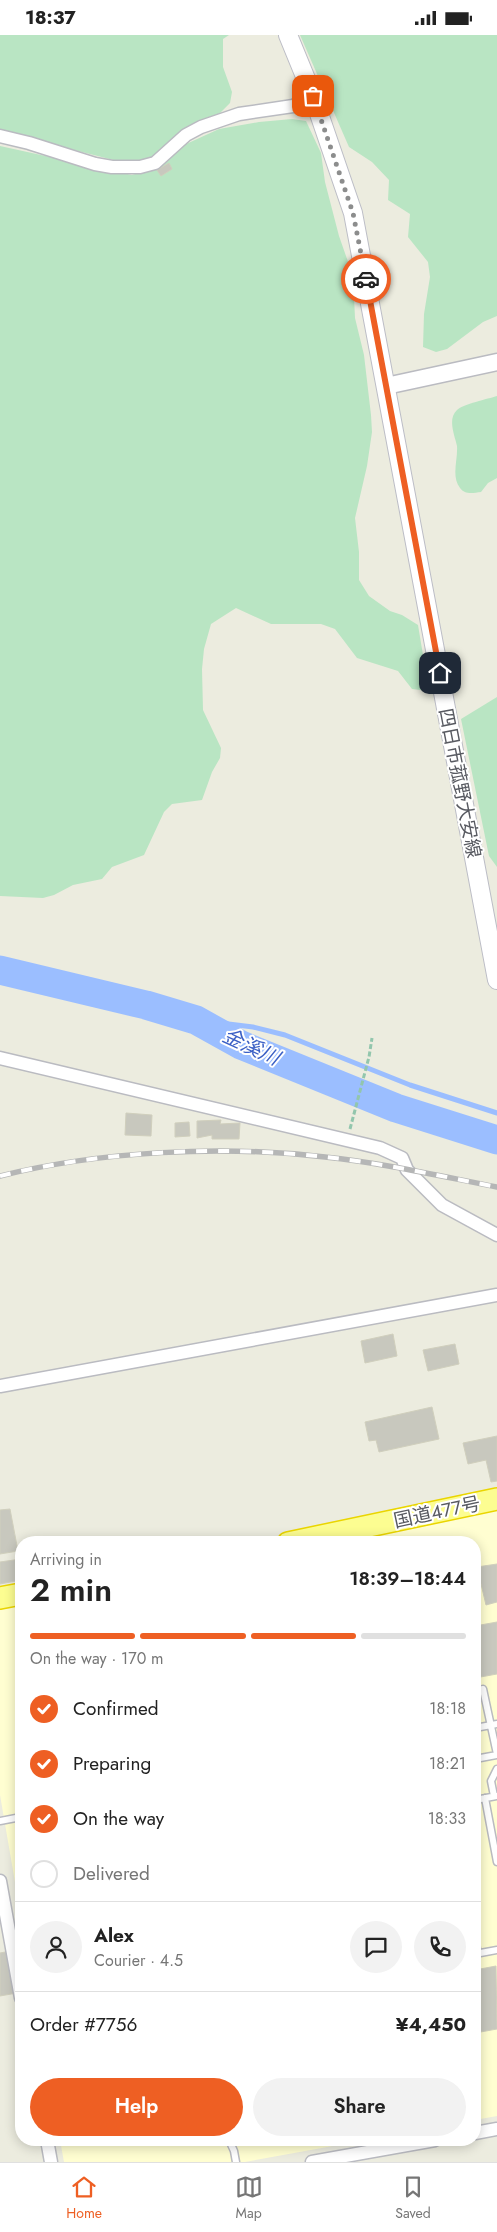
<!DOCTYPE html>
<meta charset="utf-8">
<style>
:root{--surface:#fff;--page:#f2f2f2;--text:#222;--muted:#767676;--line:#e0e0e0;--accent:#ee5f23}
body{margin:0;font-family:Jost,"Noto Sans JP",sans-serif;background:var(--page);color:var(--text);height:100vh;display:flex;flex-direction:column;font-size:19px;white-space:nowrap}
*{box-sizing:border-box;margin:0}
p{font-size:16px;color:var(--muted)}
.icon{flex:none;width:28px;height:28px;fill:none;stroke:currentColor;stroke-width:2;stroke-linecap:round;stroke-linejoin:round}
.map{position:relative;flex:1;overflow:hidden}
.details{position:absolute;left:15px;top:1501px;width:466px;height:610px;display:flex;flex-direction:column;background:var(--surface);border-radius:20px;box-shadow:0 2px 12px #0003}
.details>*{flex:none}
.pin{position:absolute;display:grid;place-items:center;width:42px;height:42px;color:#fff;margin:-21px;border-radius:10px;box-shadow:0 2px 8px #0006}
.courier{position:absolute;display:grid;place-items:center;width:50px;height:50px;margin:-25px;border:4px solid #ee5f23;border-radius:50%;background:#fff;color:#222;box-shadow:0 1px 6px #0007}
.overview em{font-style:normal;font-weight:600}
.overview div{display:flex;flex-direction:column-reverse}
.overview{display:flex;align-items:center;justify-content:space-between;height:85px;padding:0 15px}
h1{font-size:32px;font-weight:600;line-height:38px}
.bar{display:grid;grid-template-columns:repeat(4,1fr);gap:8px 5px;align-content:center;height:60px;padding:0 15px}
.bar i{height:6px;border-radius:4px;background:var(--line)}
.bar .current{background:var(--accent)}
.bar p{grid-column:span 4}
.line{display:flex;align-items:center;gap:12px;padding:0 15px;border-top:1px solid var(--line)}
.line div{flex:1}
.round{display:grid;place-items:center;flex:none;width:52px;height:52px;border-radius:26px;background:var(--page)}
ol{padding:0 15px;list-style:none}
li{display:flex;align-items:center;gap:15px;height:55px}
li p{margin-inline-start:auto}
li .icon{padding:5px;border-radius:50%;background:var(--accent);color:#fff;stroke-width:4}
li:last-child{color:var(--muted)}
li i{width:28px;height:28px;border:2px solid var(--line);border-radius:50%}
.cta{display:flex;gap:10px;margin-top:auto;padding:10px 15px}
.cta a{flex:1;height:58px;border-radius:30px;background:var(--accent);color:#fff;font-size:20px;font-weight:600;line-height:58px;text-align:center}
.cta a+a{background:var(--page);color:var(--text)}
.status{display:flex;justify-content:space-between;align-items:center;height:35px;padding:0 25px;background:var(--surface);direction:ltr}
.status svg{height:14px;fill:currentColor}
.tabs{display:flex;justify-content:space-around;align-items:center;height:70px;border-top:1px solid var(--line);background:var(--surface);font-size:14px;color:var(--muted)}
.tabs a{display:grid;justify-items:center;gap:2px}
.tabs .current{color:var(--accent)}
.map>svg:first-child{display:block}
.commercial{fill:#fffed1}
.green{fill:#b9e5c3}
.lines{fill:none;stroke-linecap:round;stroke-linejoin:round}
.stream{stroke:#9bbeff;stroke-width:5}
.river{stroke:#9bbeff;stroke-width:29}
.building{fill:#c8c8be;stroke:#d0cfbd}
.service-casing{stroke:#babbc1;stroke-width:9}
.minor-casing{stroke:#babbc1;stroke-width:15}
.tertiary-casing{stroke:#babbc1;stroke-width:19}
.secondary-casing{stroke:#bcbdc6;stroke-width:20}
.trunk-casing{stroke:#ead500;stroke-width:24}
.path{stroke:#92c6ad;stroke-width:3;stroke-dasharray:5 2.5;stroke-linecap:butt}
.service{stroke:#fff;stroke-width:6}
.minor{stroke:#fff;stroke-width:12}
.tertiary{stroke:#fff;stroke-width:16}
.secondary{stroke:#fff;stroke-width:18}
.trunk{stroke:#fcfd91;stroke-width:21}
.rail-casing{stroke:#b5b6b6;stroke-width:5.5}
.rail{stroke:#fff;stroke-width:4;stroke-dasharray:11;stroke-linecap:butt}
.done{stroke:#8c8d8d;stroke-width:5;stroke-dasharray:0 9}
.route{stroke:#ee5f23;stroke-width:6}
.labels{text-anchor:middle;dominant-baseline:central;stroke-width:4;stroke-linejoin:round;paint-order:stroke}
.street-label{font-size:19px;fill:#585a61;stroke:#fff}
.water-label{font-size:20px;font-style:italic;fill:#3b60c5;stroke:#fff}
</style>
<div class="status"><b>18:37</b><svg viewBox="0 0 49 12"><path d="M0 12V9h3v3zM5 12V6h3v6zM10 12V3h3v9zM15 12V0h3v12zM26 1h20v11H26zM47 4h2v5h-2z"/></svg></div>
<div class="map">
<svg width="497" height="2127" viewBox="0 0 497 2127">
<rect width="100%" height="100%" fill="#ececdf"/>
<path class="commercial" d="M497,1474V2081L475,2085V1508H332Z
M21,1570V1882L0,1760V1575Z
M60,2105H366L245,2127H64Z"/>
<path class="green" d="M0,0H229L223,4V32L232,57L230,68L218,80L166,114L146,126L129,129L0,96Z
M300,0H497V281L483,287L447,314L436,317L423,312L424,279L430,242L428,227L408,202L410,179L388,165L389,145L372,127L349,112Z
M292,84L306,86L321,118L325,147L339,201L353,241L355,283L364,320L371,380L372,397L367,431L355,483L359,517V545L369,561L390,576L402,580L418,590L429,656L412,654L398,636L357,623L335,594L321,589H271L236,573L211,589L204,614L202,634L203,675L221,713L220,723L212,737L202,765L172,769L164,777L144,820L112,832L102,844L73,850L54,860L43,863L0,861V111L132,140L157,132L168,125L184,110L219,94L259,87Z
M497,361V443L488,448L481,457C473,458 465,460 460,453C451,441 458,425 457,411C455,401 447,384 457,375C463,369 488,364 497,361Z
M497,662V832L489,821L461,684Z"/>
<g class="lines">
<path class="stream" d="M196,985L253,992L285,1000L410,1050L497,1078"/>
<path class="river" d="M0,935L146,970L196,985L241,1010L396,1073L497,1105"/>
</g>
<path class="building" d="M169,128L172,134L161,141L157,135Z
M126,1078L152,1080L151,1101L125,1100Z
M221,1085L220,1089L240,1088L239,1104H212V1100L197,1103V1086Z
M189,1087L190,1101L175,1102V1088Z
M393,1299L397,1321L365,1328L361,1306Z
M455,1309L459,1329L428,1336L423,1315Z
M432,1372L439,1404L379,1417L376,1405L369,1406L365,1387Z
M497,1401V1446L491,1447L486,1425L468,1429L463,1408Z
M10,1474L18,1516L0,1519V1475Z
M21,1524V1545L0,1549V1527Z
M497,1529V1567L486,1570L477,1532Z
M497,1587V1639L475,1643V1591Z
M18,1668H21V1687Z
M10,1916L17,1958L0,1961V1918Z
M496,1931L497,1994L475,1998V1935Z"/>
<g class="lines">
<defs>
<path id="service" d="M475,1656L483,1654L497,1719
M475,1693L497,1689
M475,1724L497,1720
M494,1761L491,1746L497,1734
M485,1763L497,1827
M475,1765L497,1761
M0,1786L21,1782
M475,1904L478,1919
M475,1919L497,1915
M229,2105L234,2116L236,2127"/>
<path id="minor" d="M0,101L29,108L95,129L112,132H140L155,128L186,100L201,92L239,79L293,71L313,61
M0,1023L380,1113L402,1123L407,1135L442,1170L497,1200
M0,1351L497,1260
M0,1846L21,1963
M475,2098L497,2094
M47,2105L51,2127
M312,2127L435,2105"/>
<path id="tertiary" d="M386,351L497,327"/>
<path id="secondary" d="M288,0L313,61L353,178L497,945"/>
<path id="trunk" d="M288,1508L497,1464
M0,1563L21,1559"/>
</defs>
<use href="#service" class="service-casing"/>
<use href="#minor" class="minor-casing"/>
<use href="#tertiary" class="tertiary-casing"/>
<use href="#secondary" class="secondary-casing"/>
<use href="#trunk" class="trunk-casing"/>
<path class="path" d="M350,1094L369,1022L372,1003"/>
<use href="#service" class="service"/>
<use href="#minor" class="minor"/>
<use href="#tertiary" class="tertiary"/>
<use href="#secondary" class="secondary"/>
<use href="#trunk" class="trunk"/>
<defs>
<path id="rail" d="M0,1141C100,1116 223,1110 325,1122C383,1128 440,1141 497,1152"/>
</defs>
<use href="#rail" class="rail-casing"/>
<use href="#rail" class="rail"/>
</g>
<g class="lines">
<path class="done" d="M313,61L353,178L366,244"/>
<path class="route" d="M366,244L440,638"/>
</g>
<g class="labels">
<g class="street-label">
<text transform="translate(460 748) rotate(79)">四日市菰野大安線</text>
<text transform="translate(437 1477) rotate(-12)">国道477号</text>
</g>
<g class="water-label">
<text transform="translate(251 1012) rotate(25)">金溪川</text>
</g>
</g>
</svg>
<div class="pin" style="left:313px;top:61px;background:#ea580c"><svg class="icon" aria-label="bag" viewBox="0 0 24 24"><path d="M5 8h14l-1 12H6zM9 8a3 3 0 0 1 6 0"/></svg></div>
<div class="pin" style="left:440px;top:638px;background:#1f2937"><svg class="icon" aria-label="home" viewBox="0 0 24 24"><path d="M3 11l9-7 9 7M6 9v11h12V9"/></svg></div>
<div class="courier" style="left:366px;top:244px"><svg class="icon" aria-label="car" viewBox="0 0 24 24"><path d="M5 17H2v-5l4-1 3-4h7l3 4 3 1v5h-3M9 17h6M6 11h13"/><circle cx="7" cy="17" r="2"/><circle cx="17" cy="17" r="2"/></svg></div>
<section class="details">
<div class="overview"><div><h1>2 min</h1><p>Arriving in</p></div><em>18:39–18:44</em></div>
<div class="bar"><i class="current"></i><i class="current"></i><i class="current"></i><i></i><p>On the way · 170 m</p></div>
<ol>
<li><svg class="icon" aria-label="check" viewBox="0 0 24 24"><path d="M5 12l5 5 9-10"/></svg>Confirmed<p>18:18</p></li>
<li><svg class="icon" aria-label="check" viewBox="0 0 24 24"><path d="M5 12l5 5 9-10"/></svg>Preparing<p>18:21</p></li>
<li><svg class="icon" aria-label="check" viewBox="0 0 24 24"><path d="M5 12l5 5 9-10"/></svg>On the way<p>18:33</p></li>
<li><i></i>Delivered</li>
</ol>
<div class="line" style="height:90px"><a class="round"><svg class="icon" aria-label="person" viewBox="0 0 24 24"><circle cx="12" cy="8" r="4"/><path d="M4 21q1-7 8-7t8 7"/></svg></a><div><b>Alex</b><p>Courier · 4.5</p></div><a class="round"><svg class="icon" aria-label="chat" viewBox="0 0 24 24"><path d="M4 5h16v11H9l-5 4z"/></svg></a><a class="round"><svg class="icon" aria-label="phone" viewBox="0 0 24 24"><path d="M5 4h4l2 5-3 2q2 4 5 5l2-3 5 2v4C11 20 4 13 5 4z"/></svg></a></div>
<div class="line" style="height:65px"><div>Order #7756</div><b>¥4,450</b></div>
<div class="cta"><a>Help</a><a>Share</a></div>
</section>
</div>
<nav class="tabs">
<a class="current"><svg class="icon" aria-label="home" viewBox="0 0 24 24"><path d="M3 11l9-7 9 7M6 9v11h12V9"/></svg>Home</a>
<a><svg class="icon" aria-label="map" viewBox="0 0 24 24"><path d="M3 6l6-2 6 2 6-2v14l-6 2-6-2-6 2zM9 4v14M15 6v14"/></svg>Map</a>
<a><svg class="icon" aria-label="saved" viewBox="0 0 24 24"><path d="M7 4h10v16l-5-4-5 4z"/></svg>Saved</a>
</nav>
